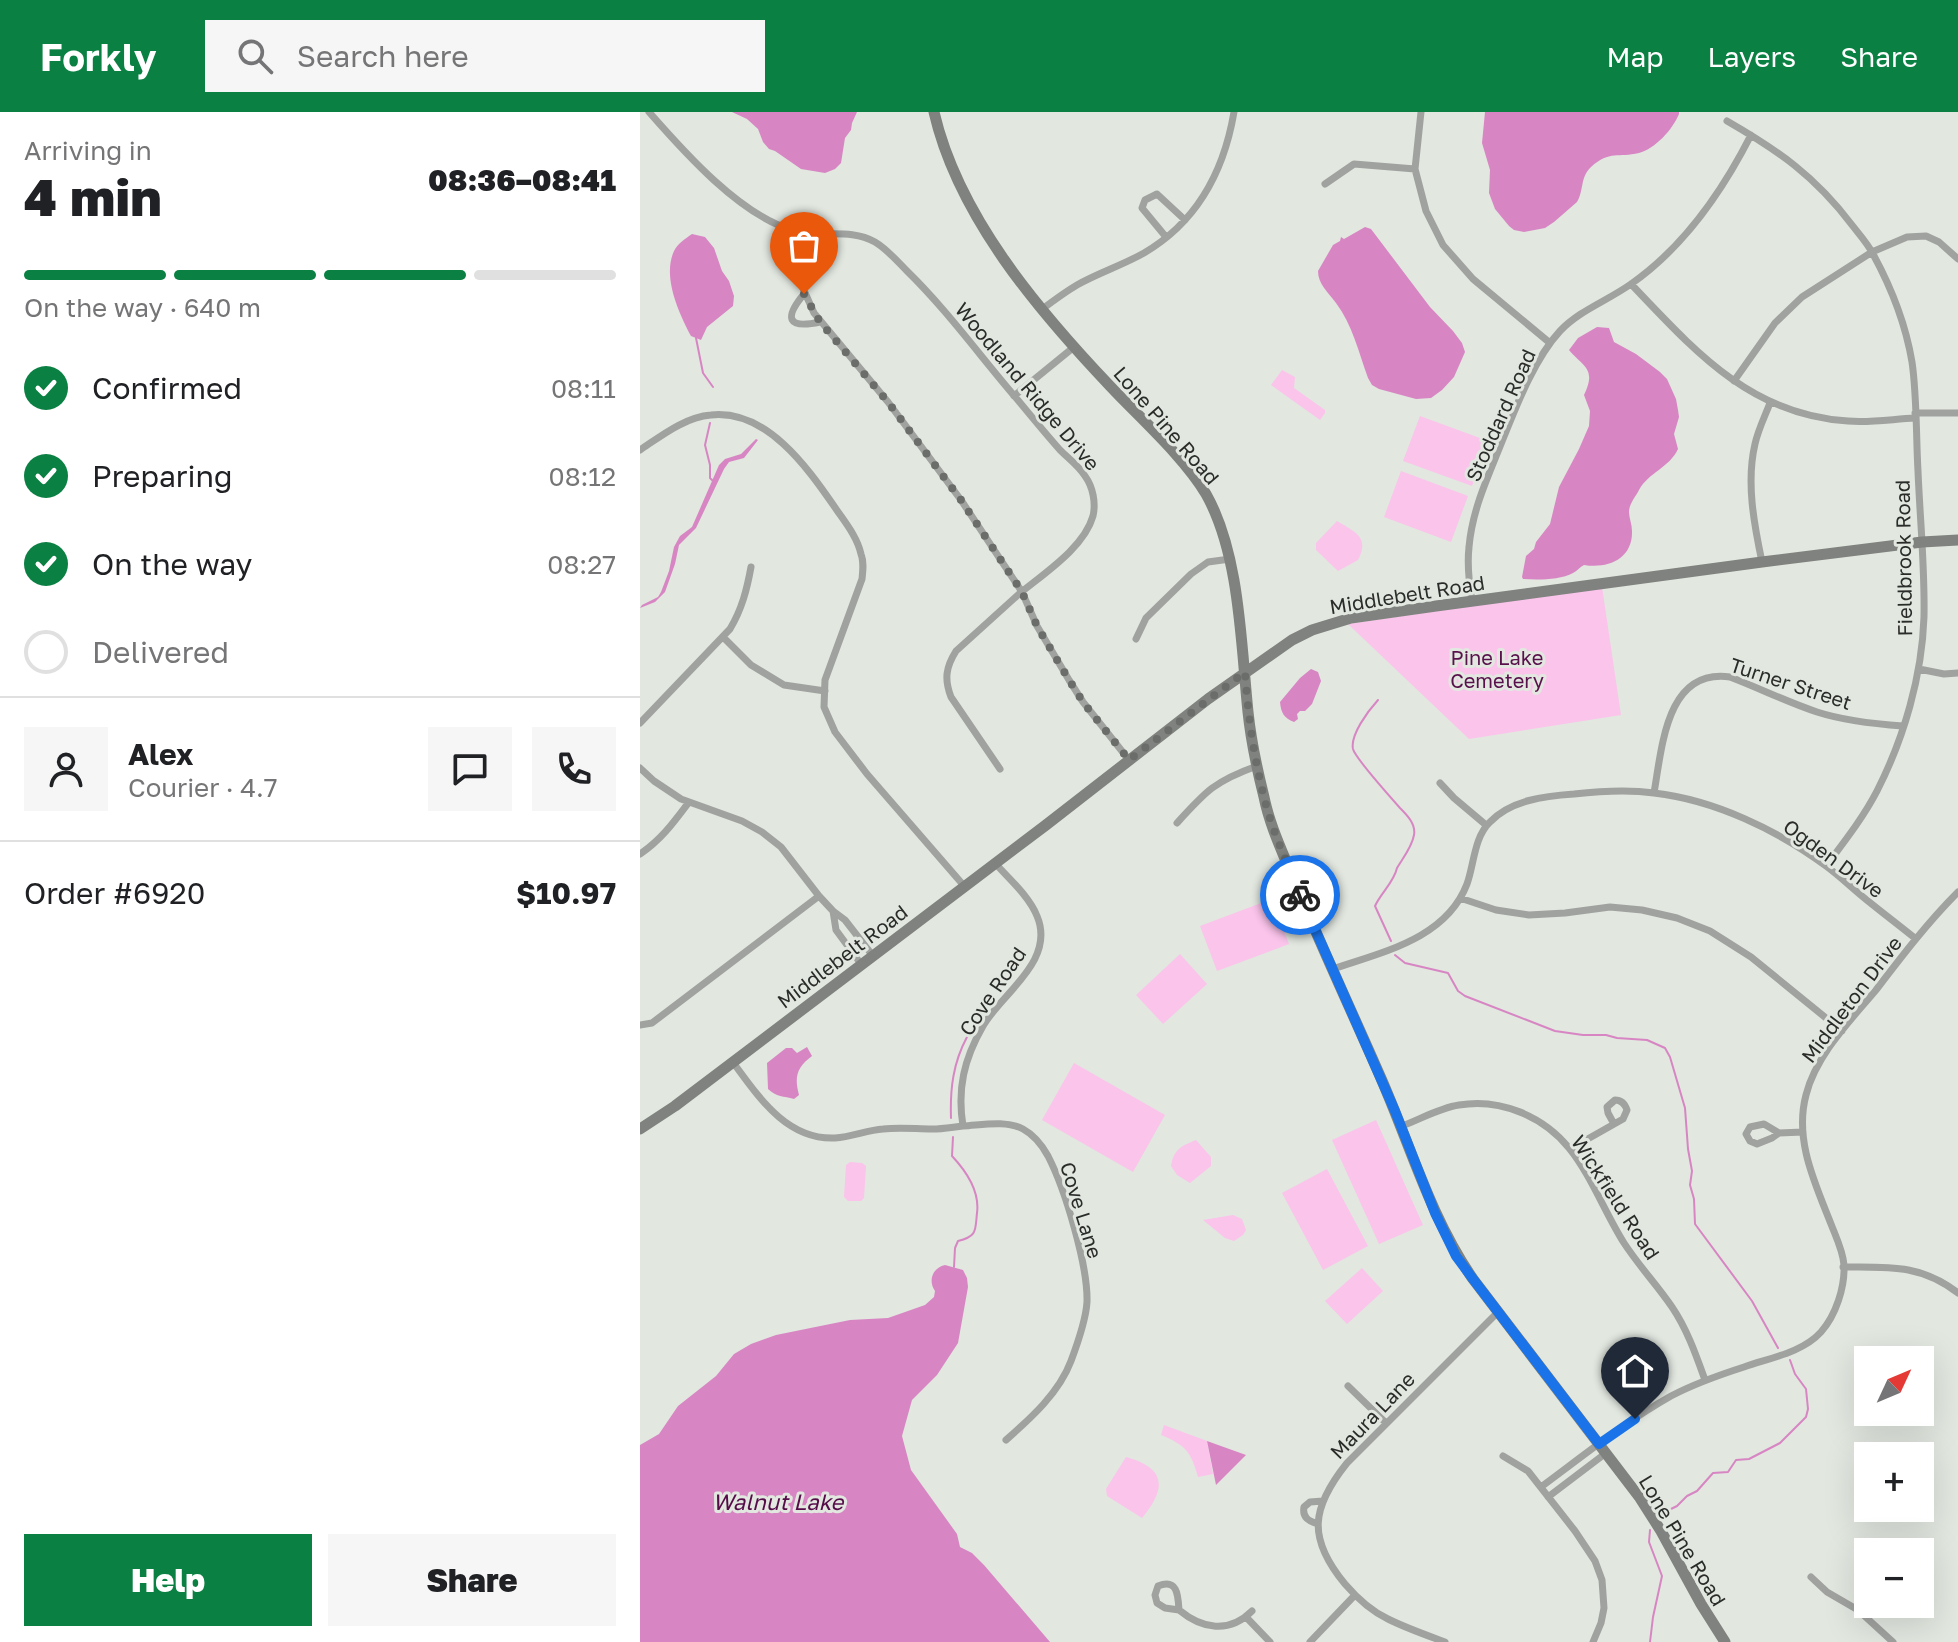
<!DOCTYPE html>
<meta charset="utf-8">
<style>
:root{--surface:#fff;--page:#f6f6f6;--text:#202124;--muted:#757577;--line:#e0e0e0;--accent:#0b8043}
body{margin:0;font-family:"Golos Text",sans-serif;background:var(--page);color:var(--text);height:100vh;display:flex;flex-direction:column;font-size:30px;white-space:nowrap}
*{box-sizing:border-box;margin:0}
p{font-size:26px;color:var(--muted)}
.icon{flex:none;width:44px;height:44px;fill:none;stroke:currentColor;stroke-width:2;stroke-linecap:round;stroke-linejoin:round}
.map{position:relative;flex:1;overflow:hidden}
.details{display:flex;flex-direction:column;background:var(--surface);width:640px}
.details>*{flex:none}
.needle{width:52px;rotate:46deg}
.controls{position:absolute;left:1214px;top:1234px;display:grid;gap:16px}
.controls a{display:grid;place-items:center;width:80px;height:80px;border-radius:0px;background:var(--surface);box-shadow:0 8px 32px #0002;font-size:40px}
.pin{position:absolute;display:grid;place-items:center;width:68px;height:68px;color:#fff;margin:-82px -34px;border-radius:50% 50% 50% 0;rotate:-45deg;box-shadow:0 0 8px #0007}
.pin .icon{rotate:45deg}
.courier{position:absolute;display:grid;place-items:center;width:80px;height:80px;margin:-40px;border:6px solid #1a73e8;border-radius:50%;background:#fff;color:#222;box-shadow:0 2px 10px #0007}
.summary em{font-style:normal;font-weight:800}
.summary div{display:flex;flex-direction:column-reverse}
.summary{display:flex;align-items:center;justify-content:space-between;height:136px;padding:0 24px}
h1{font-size:52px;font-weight:800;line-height:60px}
.bar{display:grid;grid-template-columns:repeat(4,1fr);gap:12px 8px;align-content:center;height:96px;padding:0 24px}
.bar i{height:10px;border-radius:6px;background:var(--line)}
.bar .current{background:var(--accent)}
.bar p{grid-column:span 4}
.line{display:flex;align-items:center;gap:20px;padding:0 24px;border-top:2px solid var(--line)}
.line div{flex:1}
.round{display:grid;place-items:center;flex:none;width:84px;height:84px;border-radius:0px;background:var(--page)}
ol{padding:0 24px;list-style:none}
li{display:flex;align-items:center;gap:24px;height:88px}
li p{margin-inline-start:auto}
li .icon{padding:8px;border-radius:50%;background:var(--accent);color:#fff;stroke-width:4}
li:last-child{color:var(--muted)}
li i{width:44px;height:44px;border:4px solid var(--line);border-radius:50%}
.primary-button{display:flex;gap:16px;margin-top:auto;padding:16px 24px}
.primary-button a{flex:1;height:92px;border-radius:0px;background:var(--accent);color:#fff;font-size:32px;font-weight:800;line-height:92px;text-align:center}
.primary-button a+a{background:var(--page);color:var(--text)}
header{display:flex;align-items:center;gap:48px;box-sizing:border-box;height:112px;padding:0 40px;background:var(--accent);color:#fff}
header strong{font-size:38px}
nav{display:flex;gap:44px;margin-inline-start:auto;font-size:28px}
.search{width:560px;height:72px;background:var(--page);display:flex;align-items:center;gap:20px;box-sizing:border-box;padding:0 28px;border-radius:0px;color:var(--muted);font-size:30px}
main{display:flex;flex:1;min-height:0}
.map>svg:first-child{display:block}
.green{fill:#fbc4eb}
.water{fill:#d786c3}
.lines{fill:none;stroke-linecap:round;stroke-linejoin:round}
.stream{stroke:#d786c3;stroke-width:2}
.street{stroke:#a0a2a0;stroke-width:7}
.secondary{stroke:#7f827e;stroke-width:11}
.done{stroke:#6a6d6a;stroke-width:8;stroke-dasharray:0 14.4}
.route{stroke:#1a73e8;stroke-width:10}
.labels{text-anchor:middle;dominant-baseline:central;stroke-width:6;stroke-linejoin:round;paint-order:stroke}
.street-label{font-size:20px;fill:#2a2c2a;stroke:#e2e7e0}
.park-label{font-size:20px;fill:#59114c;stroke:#e2e7e0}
.water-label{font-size:22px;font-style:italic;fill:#550c48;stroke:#e2e7e0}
</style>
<header>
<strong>Forkly</strong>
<div class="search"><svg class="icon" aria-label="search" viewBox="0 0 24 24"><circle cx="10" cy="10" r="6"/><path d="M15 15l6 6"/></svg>Search here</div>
<nav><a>Map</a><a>Layers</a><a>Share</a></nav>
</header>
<main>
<section class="details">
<div class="summary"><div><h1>4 min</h1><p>Arriving in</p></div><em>08:36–08:41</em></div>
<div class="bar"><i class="current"></i><i class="current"></i><i class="current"></i><i></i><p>On the way · 640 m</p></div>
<ol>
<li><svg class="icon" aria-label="check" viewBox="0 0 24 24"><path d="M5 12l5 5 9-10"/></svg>Confirmed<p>08:11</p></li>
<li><svg class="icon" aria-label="check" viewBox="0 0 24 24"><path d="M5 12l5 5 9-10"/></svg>Preparing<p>08:12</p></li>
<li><svg class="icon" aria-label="check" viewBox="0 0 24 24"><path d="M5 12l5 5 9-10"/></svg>On the way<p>08:27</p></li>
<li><i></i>Delivered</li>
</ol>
<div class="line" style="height:144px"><a class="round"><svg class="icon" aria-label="person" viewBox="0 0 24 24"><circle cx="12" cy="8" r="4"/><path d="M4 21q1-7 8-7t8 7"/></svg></a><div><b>Alex</b><p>Courier · 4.7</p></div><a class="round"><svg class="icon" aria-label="chat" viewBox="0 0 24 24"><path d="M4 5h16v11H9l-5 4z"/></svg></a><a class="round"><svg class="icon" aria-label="phone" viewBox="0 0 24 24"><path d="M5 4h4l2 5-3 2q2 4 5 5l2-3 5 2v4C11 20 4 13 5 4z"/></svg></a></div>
<div class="line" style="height:104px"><div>Order #6920</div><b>$10.97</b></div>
<div class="primary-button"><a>Help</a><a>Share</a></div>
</section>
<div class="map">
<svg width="1318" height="1530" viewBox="0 0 1318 1530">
<rect width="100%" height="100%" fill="#e2e7e0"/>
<path class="green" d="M642,258L655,265L654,276L685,298V301L680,308L631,273Z
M780,304L848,329L832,374L763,349Z
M761,359L828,384L811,430L744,405Z
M697,409C715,420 730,425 718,448L698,459L676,438V431Z
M962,475L981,603L829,627L708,512Z
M632,787L649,832L577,859L560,814Z
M540,842L567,872L523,912L496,883Z
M434,951L525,1003L493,1060L402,1008Z
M736,1008L783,1113L739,1132L692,1028Z
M556,1028L571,1045V1054L550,1071L537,1063L531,1054C534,1037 541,1034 556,1028Z
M210,1050L222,1051L226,1054L224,1086L221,1089H208L204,1085L206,1053Z
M687,1057L728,1134L683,1158L642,1081Z
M593,1103L602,1107L606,1118L603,1123L594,1129L585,1126L563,1108Z
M722,1156L743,1179L707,1212L685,1189Z
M524,1313L567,1329L573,1362L558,1365C551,1339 545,1333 521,1323Z
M486,1345C526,1356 527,1376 502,1406L467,1384L466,1377Z"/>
<path class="water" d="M92,0H217L212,11L211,18L205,26L201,51L195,57L185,61L161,57L135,39L129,37L123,30L118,17L107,7Z
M845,0H1039V2C1033,17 1015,37 999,41C978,46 970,38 951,55C940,65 944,79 937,90L914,110L905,116L884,120L874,118L869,114L855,97L849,81L850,58L842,31Z
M725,115L731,117L790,195L813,219L822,231L825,240L814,265L802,278L791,286L776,287L739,277L732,273L728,266C719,241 712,212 696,191C688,180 678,172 678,159L693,133L700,129L701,125L704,127Z
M52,122L65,125L74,136L82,159L89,169L94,184L93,194L67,215L61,228L51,224C39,201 22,165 34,139C38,131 45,127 52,122Z
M957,215L969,216L974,230L996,242L1020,260L1027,267L1036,287L1038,298L1039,305L1034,322L1038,337C1029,356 1009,360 999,378C996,384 989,392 989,400C989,406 992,412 992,419C993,447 968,457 944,453C940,455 937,459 933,461C920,468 898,468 883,467L882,465L886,444L894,437L896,430L910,412L919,375L939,337L949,314L950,299L944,283C957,256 943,255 929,238L938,226Z
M116,327L118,328L104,346L89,350L84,357L56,416L39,433L35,452L25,480L15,490L0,496L2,493L18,485L21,480L29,459L34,435L40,424L52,415L79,353L85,347L101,342Z
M671,557L678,560L681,569L672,592L665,599H660L657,602L658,607L654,610C644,606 641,601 640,590L660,566Z
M167,935L172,944C157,955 154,965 159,983L154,987C144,984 136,985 128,977L127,951L146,936H152L157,941Z
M305,1153L323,1158L327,1166L328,1175L318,1231L297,1263L272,1288L262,1324L271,1358L317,1422L320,1435L332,1441L344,1453L410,1530H0V1333L19,1322L38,1294L76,1264L94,1242L111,1232L136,1223L210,1208L248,1206L285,1193L294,1185L295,1179C288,1169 292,1156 305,1153Z
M567,1329L606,1343L576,1373Z"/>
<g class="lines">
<path class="stream" d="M56,226L63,261L73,275
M70,311L65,333L70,353V366L73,369
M738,588C728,599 710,623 713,637C715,645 752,687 760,696C767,703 776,712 774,723C772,735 763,746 757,756C754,770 741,781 735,794L751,829
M755,843L765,851L808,861L818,879L825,884L915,919L943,923H966L977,926L1007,928L1025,936L1030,945L1045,996L1048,1037L1052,1059L1050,1073L1054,1087L1055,1112L1112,1189L1138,1236
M311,1006C310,977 313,951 327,925
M313,1025L312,1044C327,1060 340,1079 337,1101C335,1118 338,1124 318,1129L315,1136L314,1155
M1025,1400L1037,1394L1047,1384L1057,1379L1073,1361L1088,1360L1096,1348L1109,1347L1140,1331L1166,1305L1168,1297L1166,1277L1155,1262L1150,1248
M1010,1418L1009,1430L1022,1464L1013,1505L1010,1530"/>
<path class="street" d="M9,0C44,40 100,103 152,118C179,127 209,115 235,130C247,137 257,149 267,159C307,198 340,244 377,287C391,304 405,321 420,338C428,346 439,354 445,364C453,375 456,391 453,404C444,436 403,462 379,482C358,501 337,520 316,539C306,555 304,567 311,585L360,657
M781,0L775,57L786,99L803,133L833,167L910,231
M1087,9C1139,39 1175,64 1212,113C1219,122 1228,132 1233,142C1251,175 1266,214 1272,250C1277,284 1276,325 1278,359C1280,408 1285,456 1284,505C1282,564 1264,626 1237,679C1223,706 1204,730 1186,754
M685,72L714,52L775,57
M160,120L159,158L162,174L174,201L248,290L321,388L382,480L397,514L429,568L443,590L489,648
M526,125L502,96L505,88L517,82L545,108
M991,172C1054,238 1110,303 1208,309C1230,311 1253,307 1275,306
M164,182C144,206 147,217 180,210
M401,198C413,189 425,180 437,173C458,161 483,153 504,141C557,110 584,59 594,0
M1094,269L1135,211L1162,185L1232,140L1267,125L1286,124L1299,130L1318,147
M374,284L434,235
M1275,301H1318
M0,338C21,324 45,305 71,303C126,297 167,355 194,394C204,409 217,424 221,442C224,450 223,458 222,467L185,568L184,595L195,620L227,662L325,775
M1122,450C1114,412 1106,370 1115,332C1118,318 1125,304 1130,291
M832,489C829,471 827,453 829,435C832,400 846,369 859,337C874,300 893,248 920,219C940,198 967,189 991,172C1044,135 1082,80 1111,23
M83,525L111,553L144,573L185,579
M496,527L506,506L551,462L568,450L590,447
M1279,557L1304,562L1318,561
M0,611L90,517C102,497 107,477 111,455
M0,656L14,669L41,687L102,709L122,720L141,735L179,784L193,799L205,808L233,844
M800,671L814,686L846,713
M1014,681C1022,636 1026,556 1090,565C1119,576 1147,590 1177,600C1205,609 1234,612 1263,614
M537,711C566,679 575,669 617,654
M0,742C21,728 34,710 49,690
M820,786L856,798L889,803L925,801L970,795L1002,798L1037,806L1070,819L1111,845L1202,919
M193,799L196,818L221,852
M693,857C742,840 806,827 827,772C834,753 834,725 850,710C871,688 905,684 934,682C960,679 987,677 1014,681C1075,688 1137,718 1186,754C1201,765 1214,778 1228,789C1244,802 1260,814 1276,827
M0,913L12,911L179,784
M92,949C118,984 146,1028 195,1026C212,1025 227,1018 243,1017C260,1015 276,1017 292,1017C303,1017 313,1015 323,1014C317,977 324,947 343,914C362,881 416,849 397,804C389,784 369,767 355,751
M323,1014C342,1013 366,1008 383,1017C394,1023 402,1033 408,1044C425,1077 448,1153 447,1190C446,1206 437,1233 431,1249C419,1281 391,1306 366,1328
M762,1014C781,1007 799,996 819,993C860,986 903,1004 929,1036C951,1063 965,1101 984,1131C999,1154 1017,1173 1032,1195C1047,1217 1056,1243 1065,1268
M1139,1021L1132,1026L1117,1032L1110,1029L1106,1022L1110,1015L1124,1012L1139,1021L1163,1020
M930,1037L983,1007L987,998C985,992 982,988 975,988L967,995L968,1001L974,1012
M1203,1155C1248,1155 1281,1152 1318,1181
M708,1274L746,1311
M863,1344L888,1359L935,1419L955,1449L962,1468L964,1496L961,1511L953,1530
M901,1375C943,1344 985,1310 1031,1284C1054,1272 1079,1263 1104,1255C1129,1246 1162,1241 1181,1220C1196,1203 1205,1175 1204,1153C1203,1139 1196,1125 1191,1112C1175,1071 1154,1028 1166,983C1176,943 1210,909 1236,878C1262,844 1288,810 1318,780
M908,1385L966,1341
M678,1412C669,1409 662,1406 664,1395L670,1390L683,1389
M1171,1465L1187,1480L1218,1498L1253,1530
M539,1498L525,1496L517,1491L515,1483L518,1474C538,1466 538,1484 539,1498C562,1517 589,1522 612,1499
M606,1505L630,1530
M670,1530L715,1483
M805,1530C786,1523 766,1516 748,1507C731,1499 717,1486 705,1472C667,1426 671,1396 707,1351L858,1200"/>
<path class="secondary" d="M294,0C318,104 398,198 470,274C500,306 544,345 566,382C600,442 601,533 608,600C611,629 617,657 624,685C630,715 644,743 655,771C682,836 712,900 740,964C770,1032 790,1105 833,1167L1000,1386L1021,1419L1061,1492L1085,1530
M0,1017L35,994L406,713L568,587L652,528L672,518L711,506L796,494L1122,450L1282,430L1318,428"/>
</g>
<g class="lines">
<path class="done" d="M164,182L180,210L248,290L321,388L382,480L397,514L429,568L443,590L489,648L605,560C608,603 614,647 625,689C633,721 648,752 660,783"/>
<path class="route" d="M660,783L755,999L795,1101L816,1144L833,1167L959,1332L995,1307"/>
</g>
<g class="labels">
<g class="street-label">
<text transform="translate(388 274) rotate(50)">Woodland Ridge Drive</text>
<text transform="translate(860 303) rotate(-66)">Stoddard Road</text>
<text transform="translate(527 313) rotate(49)">Lone Pine Road</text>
<text transform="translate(1263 446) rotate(-91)">Fieldbrook Road</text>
<text transform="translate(767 482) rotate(-9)">Middlebelt Road</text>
<text transform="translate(1151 571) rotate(18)">Turner Street</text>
<text transform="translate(1194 746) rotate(36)">Ogden Drive</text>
<text transform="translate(202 844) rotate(-37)">Middlebelt Road</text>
<text transform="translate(352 879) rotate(-56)">Cove Road</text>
<text transform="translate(1211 887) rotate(-53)">Middleton Drive</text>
<text transform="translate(976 1085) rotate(57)">Wickfield Road</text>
<text transform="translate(442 1098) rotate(73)">Cove Lane</text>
<text transform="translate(732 1303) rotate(-46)">Maura Lane</text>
<text transform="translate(1043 1428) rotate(59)">Lone Pine Road</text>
</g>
<g class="park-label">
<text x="857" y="545">Pine Lake<tspan x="857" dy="23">Cemetery</tspan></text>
</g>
<g class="water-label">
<text x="138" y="1389">Walnut Lake</text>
</g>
</g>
</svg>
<div class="controls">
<a><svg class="needle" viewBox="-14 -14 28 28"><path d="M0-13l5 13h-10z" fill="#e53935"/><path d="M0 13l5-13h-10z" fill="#757577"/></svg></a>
<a>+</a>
<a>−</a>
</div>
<div class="pin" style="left:164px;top:182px;background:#ea580c"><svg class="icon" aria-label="bag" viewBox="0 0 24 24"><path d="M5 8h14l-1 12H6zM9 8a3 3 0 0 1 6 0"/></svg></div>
<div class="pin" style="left:995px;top:1307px;background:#1f2937"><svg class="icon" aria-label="home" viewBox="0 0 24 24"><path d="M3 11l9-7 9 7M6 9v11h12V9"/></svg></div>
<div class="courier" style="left:660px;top:783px"><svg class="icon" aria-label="bike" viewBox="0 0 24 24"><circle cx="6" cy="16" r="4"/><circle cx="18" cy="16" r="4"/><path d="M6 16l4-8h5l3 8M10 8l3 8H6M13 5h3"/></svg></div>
</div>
</main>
